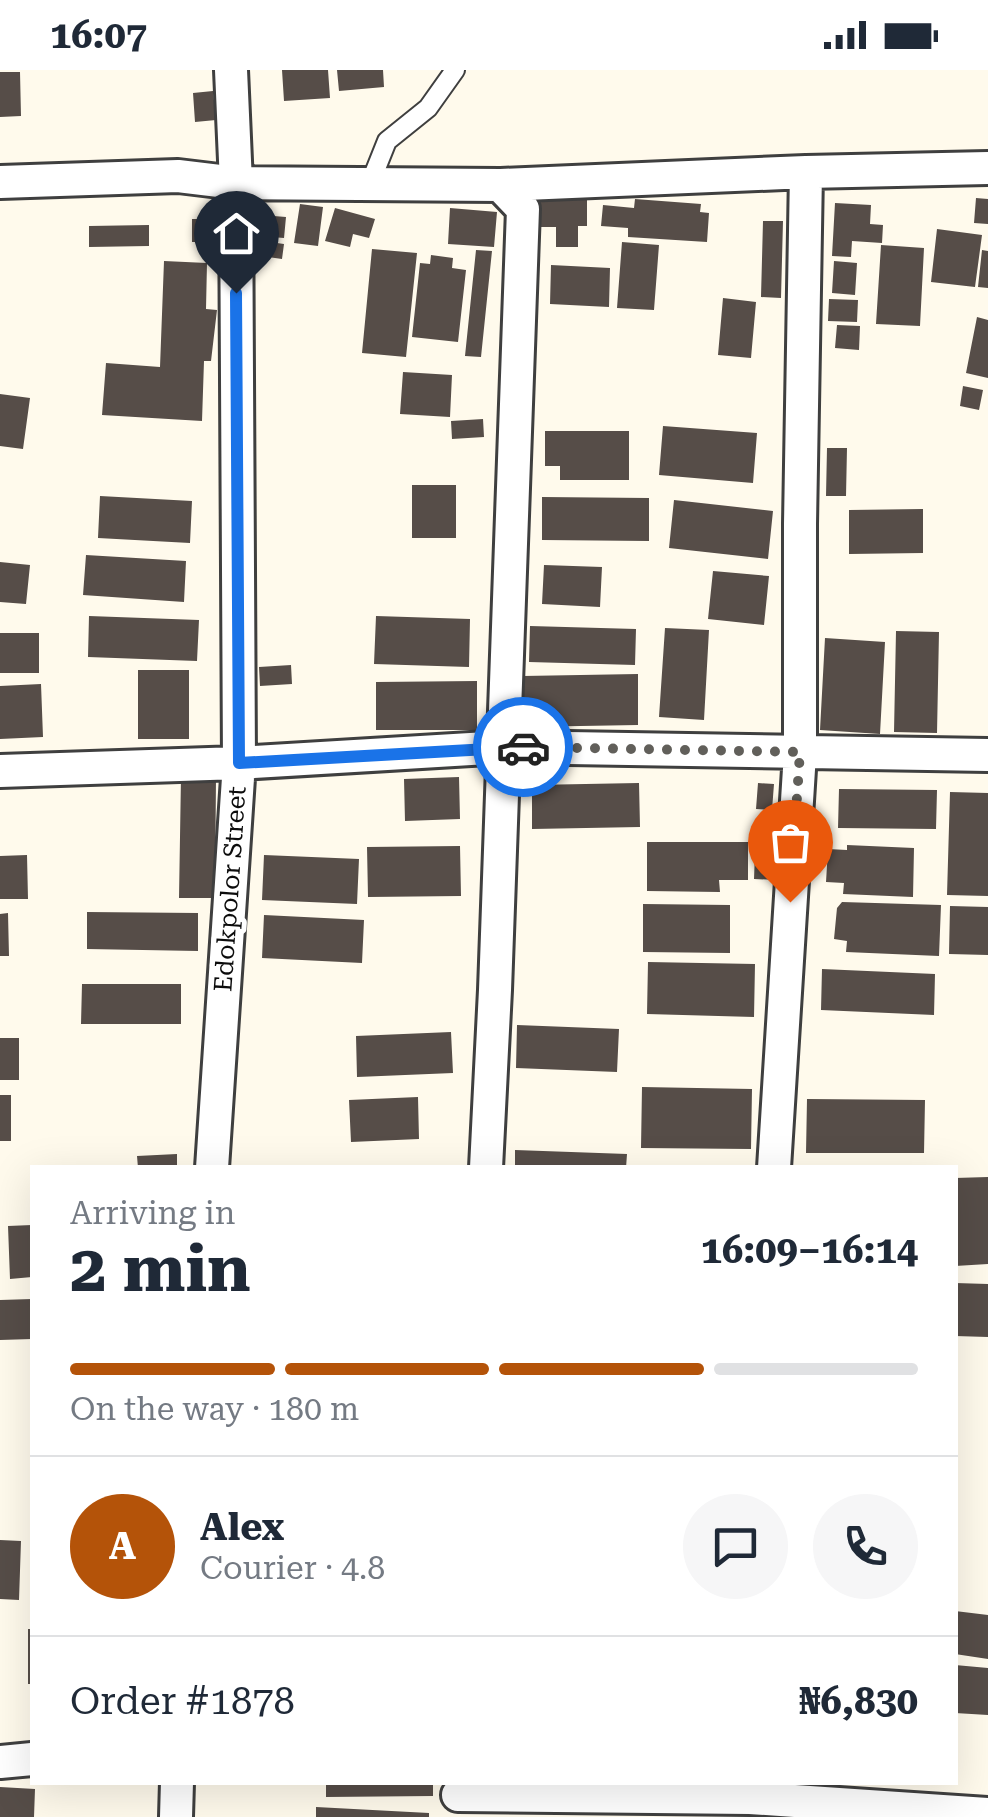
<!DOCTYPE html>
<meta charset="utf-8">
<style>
:root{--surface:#fff;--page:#f6f6f7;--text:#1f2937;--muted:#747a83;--line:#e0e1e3;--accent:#b45309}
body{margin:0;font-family:"Roboto Serif",serif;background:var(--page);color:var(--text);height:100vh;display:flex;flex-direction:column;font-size:38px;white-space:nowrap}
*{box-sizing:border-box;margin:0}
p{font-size:32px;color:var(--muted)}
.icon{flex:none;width:55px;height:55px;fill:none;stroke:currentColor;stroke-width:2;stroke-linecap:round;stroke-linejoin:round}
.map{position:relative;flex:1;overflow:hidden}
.details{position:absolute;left:30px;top:1095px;width:928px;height:620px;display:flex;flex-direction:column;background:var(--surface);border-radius:0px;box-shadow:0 10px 40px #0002}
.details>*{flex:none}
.pin{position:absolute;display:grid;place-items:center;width:85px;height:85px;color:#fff;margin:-102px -42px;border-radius:50% 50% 50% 0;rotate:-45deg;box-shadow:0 0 10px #0007}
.pin .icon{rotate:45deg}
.courier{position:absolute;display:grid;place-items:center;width:100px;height:100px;margin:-50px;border:8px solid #1a73e8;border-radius:50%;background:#fff;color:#222;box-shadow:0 2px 12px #0007}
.overview em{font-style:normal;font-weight:700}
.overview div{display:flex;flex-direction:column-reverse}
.overview{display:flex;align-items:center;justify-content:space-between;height:170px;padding:0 40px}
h1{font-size:65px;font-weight:700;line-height:75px}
.bar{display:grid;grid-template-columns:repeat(4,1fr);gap:15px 10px;align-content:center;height:120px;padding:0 40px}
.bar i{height:12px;border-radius:8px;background:var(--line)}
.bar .selected{background:var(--accent)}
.bar p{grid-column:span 4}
.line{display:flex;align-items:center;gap:25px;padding:0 40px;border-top:2px solid var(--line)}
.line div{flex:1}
.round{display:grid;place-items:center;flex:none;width:105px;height:105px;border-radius:52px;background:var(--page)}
.status{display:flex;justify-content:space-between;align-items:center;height:70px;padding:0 50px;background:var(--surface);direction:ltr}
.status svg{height:28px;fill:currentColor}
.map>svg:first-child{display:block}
.building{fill:#564d48}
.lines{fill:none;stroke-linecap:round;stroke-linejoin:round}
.lane-casing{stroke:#3f3f3f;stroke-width:22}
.street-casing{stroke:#3f3f3f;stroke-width:38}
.lane{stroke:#fff;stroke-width:18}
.street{stroke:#fff;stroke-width:32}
.done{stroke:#615f5a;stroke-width:10;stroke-dasharray:0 18}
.route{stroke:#1a73e8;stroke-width:12}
.labels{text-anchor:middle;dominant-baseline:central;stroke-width:10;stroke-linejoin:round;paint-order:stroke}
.street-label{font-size:25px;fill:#0c0c0c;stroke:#fff}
</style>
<div class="status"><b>16:07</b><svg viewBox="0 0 49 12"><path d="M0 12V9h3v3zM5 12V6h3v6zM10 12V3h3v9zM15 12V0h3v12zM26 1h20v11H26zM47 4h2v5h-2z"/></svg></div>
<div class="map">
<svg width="988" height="1747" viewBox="0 0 988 1747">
<rect width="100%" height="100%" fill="#fffaec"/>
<path class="building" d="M282,0H328L330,28L284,31Z
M337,0H383L384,17L339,21Z
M0,2H20L21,46L0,47Z
M213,21L216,50L195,52L193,23Z
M536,127L587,128V156H578V177H556V157H536Z
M976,128L988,129V154L974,153Z
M635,129L701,134L700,142L709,143L707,172L628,167V158L601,156L603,135L634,138Z
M835,133L871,135L870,154L883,155L882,173L852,171L851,187L832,186Z
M300,134L323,137L318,176L294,173Z
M335,138L375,149L369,168L353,164L350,177L325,171Z
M450,138L497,142L494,177L448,174Z
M261,145L286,147L284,168L259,166Z
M192,149H212V172H192Z
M763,151H783L781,228L761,227Z
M149,155V176L89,177V156Z
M937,159L982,165L975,217L931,212Z
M263,171L284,174L282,189L261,186Z
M622,172L659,175L654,240L617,238Z
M881,175L924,178L920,256L876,254Z
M372,179L417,183L406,287L362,283Z
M476,180L492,181L481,287L465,286Z
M982,180L988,181V218L978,217Z
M431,185L453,188L452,198L466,200L458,272L412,267L420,193L430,194Z
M164,191L207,193L206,239L217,240L211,291H204L202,351L102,345L106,293L160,297Z
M834,191L857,193L855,225L832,223Z
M551,195L610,198L609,237L550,234Z
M723,228L756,232L751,288L718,285Z
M829,229L858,230L857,252L828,251Z
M977,247L988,250V308L966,303Z
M837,255L860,256L859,280L835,278Z
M403,302L452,305L450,347L400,344Z
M963,316L983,320L979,340L960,336Z
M0,324L30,328L23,379L0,376Z
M483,349L484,367L452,369L451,351Z
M663,356L757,363L753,413L659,405Z
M545,361H629V410H560V396H545Z
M827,378H847L846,426H826Z
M412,415H456V468H412Z
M100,426L192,431L190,473L98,468Z
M542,427L649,428V471L542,470Z
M674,430L773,441L768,489L669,478Z
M923,439V483L849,484V440Z
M86,485L186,491L184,532L83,525Z
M0,492L30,495L26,534L0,532Z
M544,495L602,497L600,537L542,534Z
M713,501L769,506L764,555L708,549Z
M89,546L199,550L197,591L88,587Z
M376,546L470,549L469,597L374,594Z
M530,556L636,559L635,595L529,592Z
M665,558L709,560L704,650L659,647Z
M896,561L939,562L937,663L894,662Z
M0,563H39V603H0Z
M825,568L885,572L880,664L820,660Z
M291,595L292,614L260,616L259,597Z
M138,600H189V669H138Z
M638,604V655L523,657V606Z
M477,611V660H376V612Z
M41,614L43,667L0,669V616Z
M181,706H216L215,828H179Z
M459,707L460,749L405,751L404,709Z
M639,713L640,757L532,759V715Z
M758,713L774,714L772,740L756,739Z
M839,719L937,720L936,759L838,758Z
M950,722L988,723V826L947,825Z
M756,756L778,757L777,810L754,809Z
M647,772H748V810H719L720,822L647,821Z
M847,775L914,778L913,827L843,824L844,813L826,812L828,779L847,780Z
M460,776L461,826L368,827L367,777Z
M27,785L28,829H0V786Z
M264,785L359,789L357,834L262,830Z
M842,832L941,835L939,886L846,882L847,871L834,869L837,838Z
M643,834L730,835V883L643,882Z
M950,836L988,837V885L949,884Z
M87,842L198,843V881L87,879Z
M8,843L9,886H0V844Z
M264,845L364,850L362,893L262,888Z
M648,892L755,894L754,947L647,944Z
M822,899L935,904L934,945L821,940Z
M82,914H181V954H81Z
M517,955L619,959L617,1002L516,998Z
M451,962L453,1003L357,1007L356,966Z
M0,968H19V1010H0Z
M642,1017L752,1019L751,1079L641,1078Z
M0,1025H11V1071H0Z
M418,1027L419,1069L351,1072L349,1030Z
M807,1029L925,1030L924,1083H806Z
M515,1080L627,1084L626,1098H515Z
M177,1084V1098H138L137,1086Z
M988,1107V1194L955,1196V1108Z
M32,1155V1207L10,1209L8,1156Z
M955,1213L988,1214V1267L955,1266Z
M32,1229V1269L0,1270V1230Z
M0,1470L21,1471L19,1530L0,1529Z
M955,1541L988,1545V1589L955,1584Z
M28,1559H32V1614H28Z
M955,1595L988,1598V1645L955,1643Z
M326,1712H433V1726L326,1727Z
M0,1717L35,1719L34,1747H0Z
M316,1737L429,1743V1747H316Z"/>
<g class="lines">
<defs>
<path id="lane" d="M369,116L387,71L428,38L455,0"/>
<path id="street" d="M806,102L988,98
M0,112L178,106L236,113L500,115L523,139L495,920L486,1098
M501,115L806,102L800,454V683L774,1098
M0,701L239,693L504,677L988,685
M212,1098L239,693L236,113L231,0
M0,1692L32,1689
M458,1725L750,1728L988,1744
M176,1747L177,1712"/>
</defs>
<use href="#lane" class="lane-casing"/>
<use href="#street" class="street-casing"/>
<use href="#lane" class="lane"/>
<use href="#street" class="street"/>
</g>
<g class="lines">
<path class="done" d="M523,677L800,682L790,832"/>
<path class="route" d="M236,223L239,693L523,677"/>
</g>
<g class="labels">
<g class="street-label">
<text transform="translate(230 819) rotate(-86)">Edokpolor Street</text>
</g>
</g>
</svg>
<div class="pin" style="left:790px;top:832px;background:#ea580c"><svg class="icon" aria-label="bag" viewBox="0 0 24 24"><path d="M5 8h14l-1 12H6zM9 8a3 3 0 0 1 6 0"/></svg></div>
<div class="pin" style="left:236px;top:223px;background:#1f2937"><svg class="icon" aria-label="home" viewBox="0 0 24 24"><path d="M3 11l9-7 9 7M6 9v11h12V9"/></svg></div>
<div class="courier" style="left:523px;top:677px"><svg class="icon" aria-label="car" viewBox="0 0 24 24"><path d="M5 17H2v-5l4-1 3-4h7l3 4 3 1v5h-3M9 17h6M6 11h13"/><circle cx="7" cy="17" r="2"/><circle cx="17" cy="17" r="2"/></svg></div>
<section class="details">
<div class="overview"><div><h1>2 min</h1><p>Arriving in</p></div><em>16:09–16:14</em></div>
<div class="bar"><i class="selected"></i><i class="selected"></i><i class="selected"></i><i></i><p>On the way · 180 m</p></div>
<div class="line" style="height:180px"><b class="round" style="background:var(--accent);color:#fff">A</b><div><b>Alex</b><p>Courier · 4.8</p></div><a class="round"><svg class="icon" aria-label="chat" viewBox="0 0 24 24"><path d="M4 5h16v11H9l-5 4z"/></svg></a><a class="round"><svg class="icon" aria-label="phone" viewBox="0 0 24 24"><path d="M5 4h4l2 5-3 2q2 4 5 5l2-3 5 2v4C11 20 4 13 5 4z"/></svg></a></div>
<div class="line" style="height:130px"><div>Order #1878</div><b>₦6,830</b></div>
</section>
</div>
